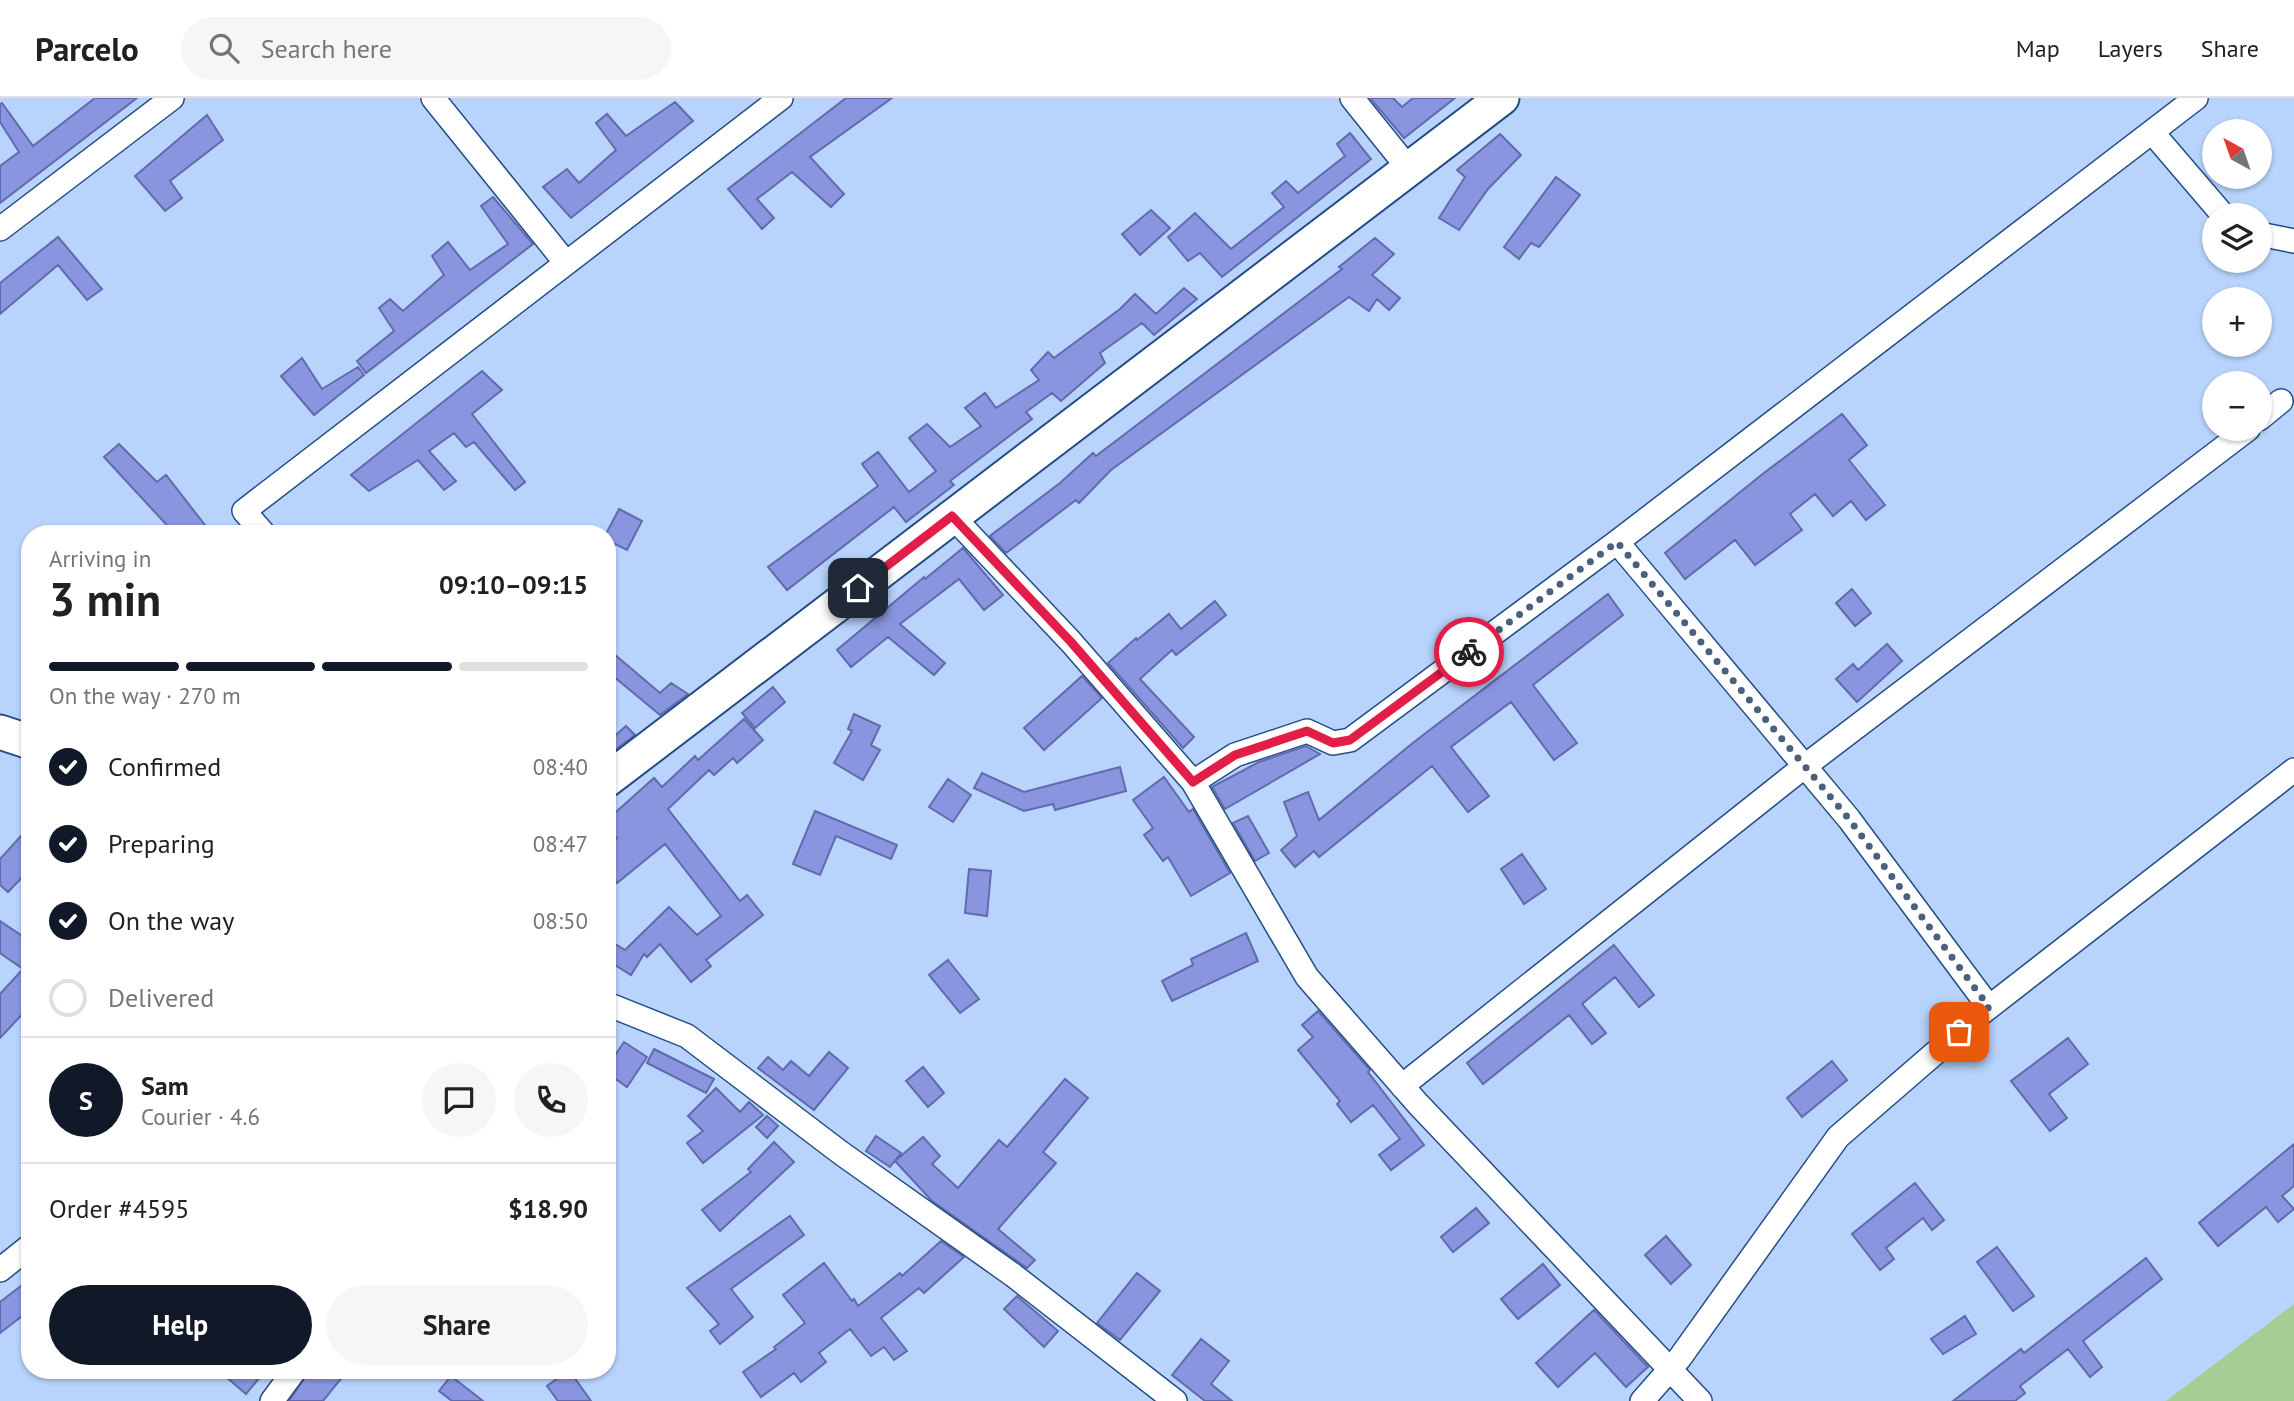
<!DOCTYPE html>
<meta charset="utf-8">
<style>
:root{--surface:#fff;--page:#f6f6f6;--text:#202124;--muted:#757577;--line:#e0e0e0;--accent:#111827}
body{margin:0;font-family:"PT Sans",sans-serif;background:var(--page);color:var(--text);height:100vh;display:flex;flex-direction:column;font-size:26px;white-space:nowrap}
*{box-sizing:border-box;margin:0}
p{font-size:23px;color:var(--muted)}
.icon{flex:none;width:38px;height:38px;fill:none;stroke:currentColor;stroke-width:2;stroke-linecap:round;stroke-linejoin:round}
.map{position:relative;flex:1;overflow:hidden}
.drawer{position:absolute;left:21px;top:427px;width:595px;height:854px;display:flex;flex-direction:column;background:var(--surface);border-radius:28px;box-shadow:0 2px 5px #0004}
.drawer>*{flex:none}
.needle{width:46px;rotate:320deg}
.controls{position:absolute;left:2202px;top:21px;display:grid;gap:14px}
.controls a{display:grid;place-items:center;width:70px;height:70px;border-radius:50%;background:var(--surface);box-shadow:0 2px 5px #0004;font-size:35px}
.pin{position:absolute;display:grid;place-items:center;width:60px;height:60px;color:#fff;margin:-30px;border-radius:14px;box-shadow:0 4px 10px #0006}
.courier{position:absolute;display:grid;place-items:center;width:70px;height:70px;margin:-35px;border:5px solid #e11d48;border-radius:50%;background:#fff;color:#222;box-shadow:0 2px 9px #0007}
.headline em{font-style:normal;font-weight:700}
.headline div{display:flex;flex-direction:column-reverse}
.headline{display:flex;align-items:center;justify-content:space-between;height:119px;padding:0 28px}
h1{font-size:46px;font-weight:700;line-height:52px}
.bar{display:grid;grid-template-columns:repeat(4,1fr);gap:10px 7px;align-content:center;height:84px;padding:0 28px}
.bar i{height:9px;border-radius:5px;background:var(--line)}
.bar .selected{background:var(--accent)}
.bar p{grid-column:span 4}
.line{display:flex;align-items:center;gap:18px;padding:0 28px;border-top:2px solid var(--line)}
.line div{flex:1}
.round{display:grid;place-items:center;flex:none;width:74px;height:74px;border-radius:37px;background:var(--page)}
ol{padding:0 28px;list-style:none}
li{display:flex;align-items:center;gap:21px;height:77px}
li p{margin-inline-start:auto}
li .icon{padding:7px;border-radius:50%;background:var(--accent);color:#fff;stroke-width:4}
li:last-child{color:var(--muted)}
li i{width:38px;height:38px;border:4px solid var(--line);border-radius:50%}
.button{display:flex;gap:14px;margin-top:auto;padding:14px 28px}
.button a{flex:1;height:80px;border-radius:42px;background:var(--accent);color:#fff;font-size:28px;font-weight:700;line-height:80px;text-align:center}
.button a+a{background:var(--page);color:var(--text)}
header{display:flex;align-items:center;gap:42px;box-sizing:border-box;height:98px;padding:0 35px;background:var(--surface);border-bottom:2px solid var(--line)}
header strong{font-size:33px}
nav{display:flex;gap:38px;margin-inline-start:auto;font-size:24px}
.search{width:490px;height:63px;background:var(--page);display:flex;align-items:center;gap:18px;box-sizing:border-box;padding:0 24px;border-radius:38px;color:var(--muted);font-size:26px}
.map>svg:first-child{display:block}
.green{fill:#a5ce94}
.building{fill:#8a95df;stroke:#616aad;stroke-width:2}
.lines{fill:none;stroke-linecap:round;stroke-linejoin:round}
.street-casing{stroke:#234d85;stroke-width:26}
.secondary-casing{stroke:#234d85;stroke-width:37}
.street{stroke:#fff;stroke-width:23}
.secondary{stroke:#fff;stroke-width:33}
.done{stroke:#4a607e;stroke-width:7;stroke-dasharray:0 12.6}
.route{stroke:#e11d48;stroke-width:9}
</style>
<header>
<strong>Parcelo</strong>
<div class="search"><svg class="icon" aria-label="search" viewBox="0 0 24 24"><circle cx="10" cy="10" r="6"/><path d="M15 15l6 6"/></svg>Search here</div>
<nav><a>Map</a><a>Layers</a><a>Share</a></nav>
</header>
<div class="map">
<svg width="2294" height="1303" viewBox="0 0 2294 1303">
<rect width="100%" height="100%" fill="#b8d4fc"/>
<path class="green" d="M2294,1206V1303H2166Z"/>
<path class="building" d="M95,0H137L0,105V68L19,54L0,24V6L2,5L33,48Z
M846,0H892L810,59L844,96L831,109L792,74L757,101L774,120L762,131L728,91Z
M1370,0H1393L1402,9L1413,0H1455L1404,40Z
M675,4L693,23L571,120L543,89L567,71L579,85L616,52L596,25L607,16L626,38Z
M207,17L223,42L170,83L182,100L165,113L135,78Z
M1350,35L1371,61L1222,179L1200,155L1188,163L1168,139L1195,115L1231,151L1284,109L1272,95L1286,83L1298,95L1345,58L1337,46Z
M1500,36L1521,57L1488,91L1459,132L1439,120L1465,79L1457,72Z
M1556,79L1580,97L1539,149L1531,145L1519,161L1504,149Z
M493,99L533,146L366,275L357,263L394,233L379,210L390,201L403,213L444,177L432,158L448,144L470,172L508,146L481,108Z
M1151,112L1170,130L1140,157L1122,136Z
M58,139L102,191L87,202L58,167L0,216V185Z
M1375,140L1394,156L1372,177L1400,200L1389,212L1377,201L1369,213L1349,199L1111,372L1079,405L1076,402L1006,455L990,438L1060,385L1093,355L1096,358L1342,171L1339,169Z
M1184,190L1197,201L1154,237L1142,225L1100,255L1105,265L1061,303L1052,295L1026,314L1032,321L950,383L954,387L906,424L894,409L787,492L768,469L878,388L862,366L878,354L909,394L936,373L909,340L927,326L950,349L981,328L965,310L985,295L996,310L1039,282L1031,272L1048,254L1054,260L1120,211L1135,196L1156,216Z
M302,260L322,291L358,269L364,277L314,317L281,278Z
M482,273L502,292L472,316L525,384L515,392L474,344L466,349L454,335L429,353L456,383L444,392L418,362L369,393L351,377Z
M1842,316L1867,347L1849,362L1885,407L1866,422L1851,403L1833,418L1815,396L1790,416L1802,432L1755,467L1735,442L1685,481L1665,455L1760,378Z
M119,346L157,384L166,377L212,436H175L104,359Z
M619,411L642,423L627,452L607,442L606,436Z
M963,450L1003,497L984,512L959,481L900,526L945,565L934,577L888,539L851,569L837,552L924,479L925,481Z
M1852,491L1871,515L1855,528L1836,505Z
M1608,496L1623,517L1533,587L1577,645L1554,662L1511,604L1451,649L1489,698L1468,714L1432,668L1319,759L1314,753L1295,769L1281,752L1297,738L1284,704L1308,694L1319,722L1414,644Z
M1215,503L1226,517L1176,557L1172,552L1140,581L1194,639L1183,650L1108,565L1136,540L1137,542L1169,516L1181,531Z
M1887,546L1902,563L1857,604L1836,581L1853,566L1858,572Z
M607,550L660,595L671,585L688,596L660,617L607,573Z
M1082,578L1102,600L1044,652L1024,630Z
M773,589L785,604L755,630L742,615Z
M854,616L880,628L871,647L880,652L863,682L834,665L852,633L848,631Z
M744,621L763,642L737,665L733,660L714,677L709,672L668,711L740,803L747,797L763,817L706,862L711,868L691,884L660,846L647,859L644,856L631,877L607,862V841L625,852L669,809L697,837L721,818L665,746L617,785L607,773V749L617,740L607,729V722L654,680L662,689L695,658L698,662Z
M626,628L635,637L607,658V645Z
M1306,648L1320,656L1225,711L1212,689L1259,664Z
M1120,669L1126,693L1055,712L1053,706L1024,713L974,690L982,675L1024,694Z
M1164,679L1189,714L1193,711L1230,775L1191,798L1168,759L1163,763L1144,737L1153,730L1133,702Z
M948,681L971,697L953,724L929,709Z
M815,713L897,747L891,761L836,738L820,777L793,766Z
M1248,718L1269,755L1255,763L1233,725Z
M30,728V771L8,794L0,787V761Z
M1522,756L1546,791L1524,806L1501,771Z
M969,771L991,773L987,818L965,815Z
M0,823L30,843V908L0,940V896L23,871L0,855Z
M1246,835L1258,863L1172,903L1162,883L1193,867L1191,861Z
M1614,847L1654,897L1639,909L1615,879L1582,906L1606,935L1592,946L1569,917L1483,986L1467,965Z
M948,862L979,901L960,915L929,877Z
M1318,913L1370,972L1368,974L1424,1047L1391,1072L1379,1057L1400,1041L1373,1007L1351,1024L1337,1006L1340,1003L1298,952L1313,939L1302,927Z
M2068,940L2088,966L2049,996L2067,1020L2050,1033L2011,983Z
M624,944L647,959L627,989L607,975V969Z
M654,951L714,981L706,995L647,965Z
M829,954L848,970L814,1012L758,970L768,959L783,972L791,963L809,978Z
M1832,963L1847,982L1802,1019L1787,1000Z
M923,969L944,995L928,1009L906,983Z
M1065,981L1088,1000L1043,1054L1056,1065L998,1131L1035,1162L1027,1170L932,1103L895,1063L923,1039L940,1058L932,1066L958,1090L999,1042L1007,1049Z
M716,990L740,1014L749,1004L763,1017L703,1065L687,1045L703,1033L688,1018Z
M767,1018L778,1028L767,1040L756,1029Z
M876,1038L901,1055L890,1069L866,1053Z
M774,1044L794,1064L720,1133L702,1112L751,1074L748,1071Z
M2294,1046V1088L2282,1098L2294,1111L2278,1124L2266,1109L2218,1148L2199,1125Z
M1915,1085L1944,1122L1932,1132L1923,1120L1886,1150L1894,1161L1880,1172L1852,1136Z
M1476,1110L1489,1125L1453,1154L1441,1139Z
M790,1118L804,1137L731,1191L753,1219L720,1246L710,1233L719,1226L687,1190Z
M1666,1138L1691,1167L1671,1186L1645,1157Z
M941,1143L964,1159L924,1195L919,1190L881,1220L907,1253L894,1262L884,1249L871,1258L850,1231L819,1255L826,1264L801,1284L794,1275L761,1299L743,1274L776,1251L774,1249L805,1225L783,1197L824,1165L852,1203L854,1201L858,1208L900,1175L902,1178Z
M1997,1149L2034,1198L2013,1213L1977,1164Z
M2146,1160L2162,1181L2083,1243L2102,1269L2090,1279L2068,1251L2020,1288L2025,1295L2015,1303H1953L2021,1251L2024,1255Z
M1543,1166L1560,1187L1518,1221L1501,1201Z
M1137,1175L1160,1193L1120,1242L1097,1225Z
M30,1181V1212L0,1235V1204Z
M1017,1198L1058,1233L1044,1249L1004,1211Z
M1594,1212L1648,1269L1626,1289L1595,1255L1558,1289L1536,1265Z
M1965,1218L1976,1236L1943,1256L1931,1241Z
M1201,1241L1229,1263L1211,1286L1232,1303H1205L1172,1277Z
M218,1272H266L246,1296Z
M310,1272H348L323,1303H289Z
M569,1272L591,1303H558L547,1288Z
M451,1278L483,1303H452L439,1293Z"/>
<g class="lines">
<defs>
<path id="street" d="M433,0L566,165
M1352,0L1409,71
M2152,34L2223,117
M0,131L172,0
M2259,136L2294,143
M2259,321L2281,303
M952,418L1071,544L1193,684L1307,879L1418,1006L1700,1303
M264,436L244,413L781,0
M1617,444L1849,721L1989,909
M1193,684L1235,657L1307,633L1333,645L1350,642L1617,444L2196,0
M607,906L687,938L841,1055L1013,1177L1175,1303
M1402,988L1805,668L2248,331
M0,1172L30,1148
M272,1303L295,1272
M1642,1303L1679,1261L1838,1039L1979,917L2294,672"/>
<path id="secondary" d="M0,634L30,644
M607,682L1502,0"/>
</defs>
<use href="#street" class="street-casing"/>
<use href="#secondary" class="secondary-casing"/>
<use href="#street" class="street"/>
<use href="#secondary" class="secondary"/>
</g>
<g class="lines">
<path class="done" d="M1469,554L1617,444L1849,721L1989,909L1959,934"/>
<path class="route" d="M858,490L952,418L1071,544L1193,684L1235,657L1307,633L1333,645L1350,642L1469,554"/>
</g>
</svg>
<div class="controls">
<a><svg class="needle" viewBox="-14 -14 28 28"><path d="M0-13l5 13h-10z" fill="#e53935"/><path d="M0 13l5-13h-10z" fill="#757577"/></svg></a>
<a><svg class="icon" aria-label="layers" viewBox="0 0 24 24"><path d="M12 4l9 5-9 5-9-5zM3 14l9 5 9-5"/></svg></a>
<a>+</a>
<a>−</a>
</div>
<div class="pin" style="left:1959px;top:934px;background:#ea580c"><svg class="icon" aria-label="bag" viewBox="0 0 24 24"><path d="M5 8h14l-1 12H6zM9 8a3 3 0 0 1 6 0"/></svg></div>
<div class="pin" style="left:858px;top:490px;background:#1f2937"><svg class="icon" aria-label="home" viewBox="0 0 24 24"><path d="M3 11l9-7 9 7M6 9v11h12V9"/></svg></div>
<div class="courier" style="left:1469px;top:554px"><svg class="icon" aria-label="bike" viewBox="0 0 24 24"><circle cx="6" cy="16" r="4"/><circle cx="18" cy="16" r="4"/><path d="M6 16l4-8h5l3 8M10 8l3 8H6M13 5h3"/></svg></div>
<section class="drawer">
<div class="headline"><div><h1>3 min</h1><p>Arriving in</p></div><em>09:10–09:15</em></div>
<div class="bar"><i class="selected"></i><i class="selected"></i><i class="selected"></i><i></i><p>On the way · 270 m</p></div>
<ol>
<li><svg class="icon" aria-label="check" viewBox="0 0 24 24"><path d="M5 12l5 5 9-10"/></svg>Confirmed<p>08:40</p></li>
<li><svg class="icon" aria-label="check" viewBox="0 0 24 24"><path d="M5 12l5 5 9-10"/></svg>Preparing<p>08:47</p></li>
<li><svg class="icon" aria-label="check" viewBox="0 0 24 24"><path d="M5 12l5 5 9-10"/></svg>On the way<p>08:50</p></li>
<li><i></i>Delivered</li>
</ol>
<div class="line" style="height:126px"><b class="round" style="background:var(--accent);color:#fff">S</b><div><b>Sam</b><p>Courier · 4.6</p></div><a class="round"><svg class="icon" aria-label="chat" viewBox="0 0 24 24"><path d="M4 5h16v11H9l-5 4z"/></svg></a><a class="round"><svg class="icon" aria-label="phone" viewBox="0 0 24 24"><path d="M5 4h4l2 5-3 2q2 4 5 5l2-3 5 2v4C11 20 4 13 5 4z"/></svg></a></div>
<div class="line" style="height:91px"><div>Order #4595</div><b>$18.90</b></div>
<div class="button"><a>Help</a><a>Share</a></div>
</section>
</div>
